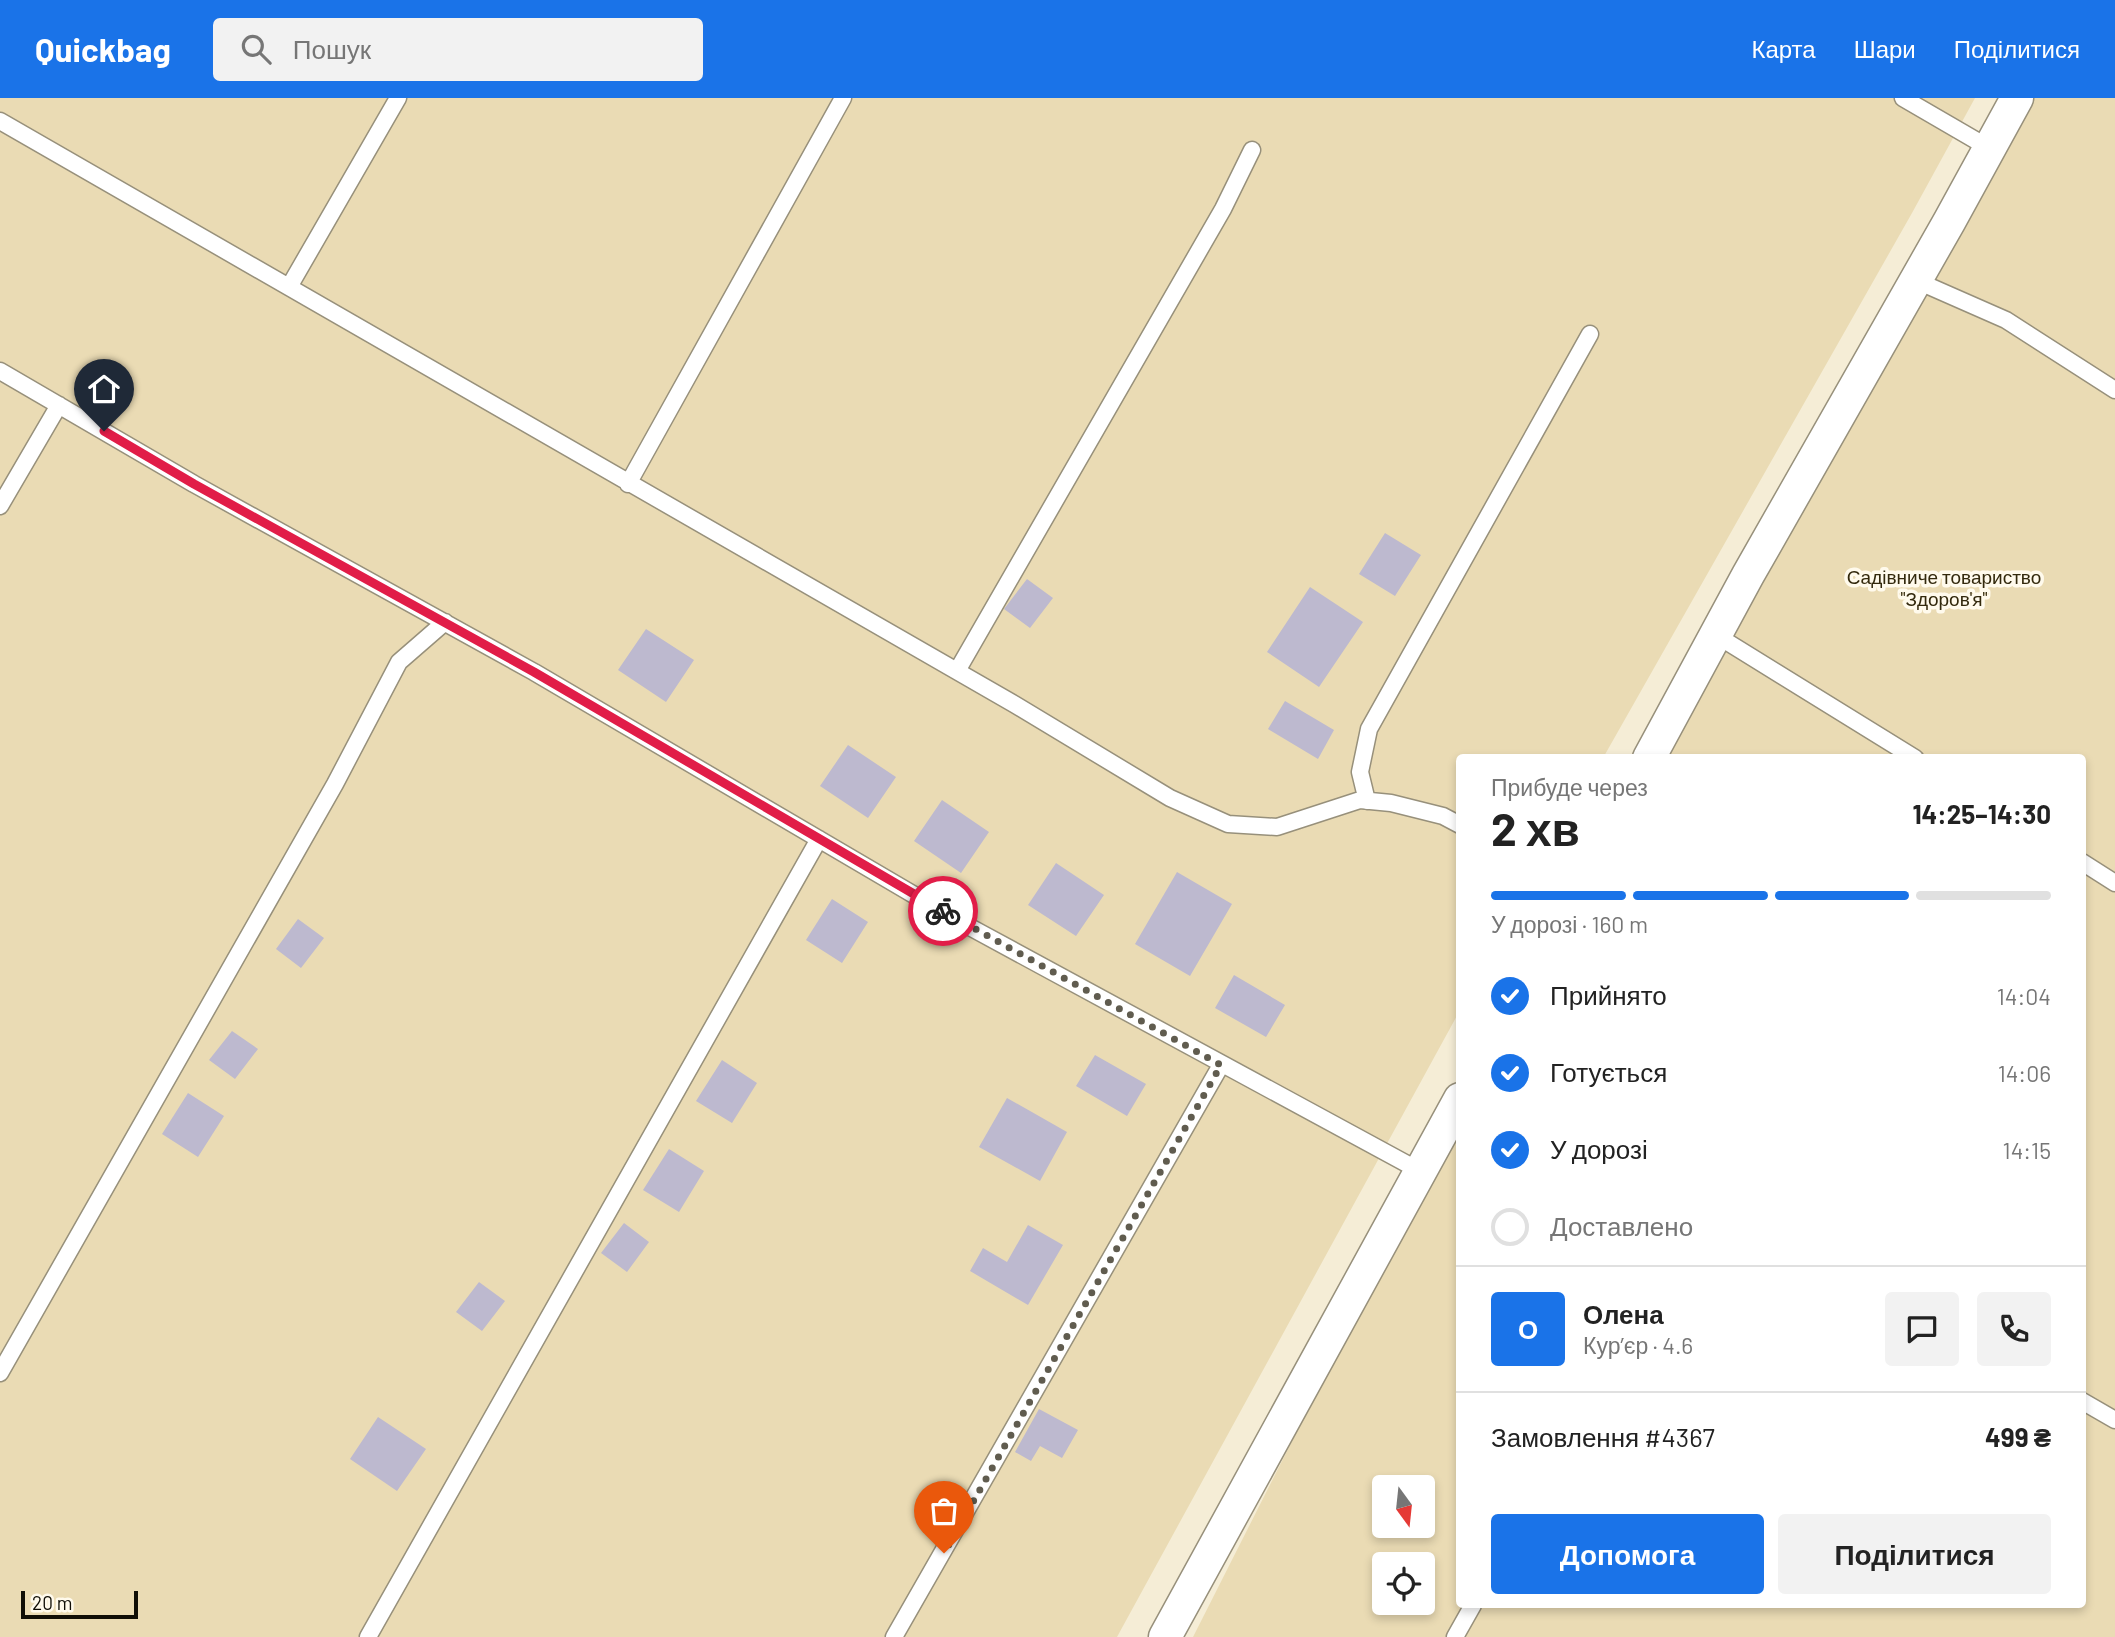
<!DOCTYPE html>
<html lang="uk">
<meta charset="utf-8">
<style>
:root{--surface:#fff;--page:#f2f2f2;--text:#222;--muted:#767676;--line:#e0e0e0;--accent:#1a73e8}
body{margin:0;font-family:Barlow,sans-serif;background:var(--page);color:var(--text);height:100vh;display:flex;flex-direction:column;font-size:26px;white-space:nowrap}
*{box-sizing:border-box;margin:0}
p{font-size:23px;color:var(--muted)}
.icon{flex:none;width:38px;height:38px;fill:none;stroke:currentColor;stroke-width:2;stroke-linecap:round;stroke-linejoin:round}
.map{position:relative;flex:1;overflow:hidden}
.sheet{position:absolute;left:1456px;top:656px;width:630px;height:854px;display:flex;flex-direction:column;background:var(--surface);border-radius:7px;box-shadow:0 4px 10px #0003}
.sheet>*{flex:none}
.needle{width:46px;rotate:165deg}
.tools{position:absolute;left:1372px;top:1377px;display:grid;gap:14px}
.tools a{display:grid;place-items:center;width:63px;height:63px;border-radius:7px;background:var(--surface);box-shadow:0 4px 10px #0003;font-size:35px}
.scale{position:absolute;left:21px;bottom:18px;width:117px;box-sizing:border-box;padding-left:7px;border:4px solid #100e06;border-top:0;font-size:19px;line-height:24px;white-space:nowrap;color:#100e06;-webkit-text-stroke:5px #fffaec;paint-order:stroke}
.pin{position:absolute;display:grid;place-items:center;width:60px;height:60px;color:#fff;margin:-72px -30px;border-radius:50% 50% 50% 0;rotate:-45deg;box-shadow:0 0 7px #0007}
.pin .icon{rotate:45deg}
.courier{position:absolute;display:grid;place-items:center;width:70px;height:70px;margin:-35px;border:5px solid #e11d48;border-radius:50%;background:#fff;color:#222;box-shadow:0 2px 9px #0007}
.headline em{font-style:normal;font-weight:700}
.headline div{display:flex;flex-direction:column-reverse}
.headline{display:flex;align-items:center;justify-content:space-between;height:119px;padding:0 35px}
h1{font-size:46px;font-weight:700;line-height:52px}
.bar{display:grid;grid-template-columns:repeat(4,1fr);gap:10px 7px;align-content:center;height:84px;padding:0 35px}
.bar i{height:9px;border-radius:5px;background:var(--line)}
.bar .on{background:var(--accent)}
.bar p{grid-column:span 4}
.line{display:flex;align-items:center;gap:18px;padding:0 35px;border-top:2px solid var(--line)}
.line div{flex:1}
.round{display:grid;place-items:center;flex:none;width:74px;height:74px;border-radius:7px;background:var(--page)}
ol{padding:0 35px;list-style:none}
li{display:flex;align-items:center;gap:21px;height:77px}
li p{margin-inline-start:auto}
li .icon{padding:7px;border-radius:50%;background:var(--accent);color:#fff;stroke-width:4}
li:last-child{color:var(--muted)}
li i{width:38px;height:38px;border:4px solid var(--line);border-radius:50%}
.button{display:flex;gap:14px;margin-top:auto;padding:14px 35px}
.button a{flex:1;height:80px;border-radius:7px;background:var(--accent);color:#fff;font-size:28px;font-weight:700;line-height:80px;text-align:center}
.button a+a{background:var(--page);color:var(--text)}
header{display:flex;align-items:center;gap:42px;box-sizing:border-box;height:98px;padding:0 35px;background:var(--accent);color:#fff}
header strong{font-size:33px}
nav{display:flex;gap:38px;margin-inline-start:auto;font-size:24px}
.search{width:490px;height:63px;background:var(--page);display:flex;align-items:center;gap:18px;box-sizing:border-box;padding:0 24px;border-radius:7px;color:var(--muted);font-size:26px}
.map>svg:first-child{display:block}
.green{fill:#eadbb4;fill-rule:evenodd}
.building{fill:#bdb9cf}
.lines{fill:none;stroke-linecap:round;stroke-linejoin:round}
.service-casing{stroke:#97907b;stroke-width:19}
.minor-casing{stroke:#97907b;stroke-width:35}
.service{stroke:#fff;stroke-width:16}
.minor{stroke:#fff;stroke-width:32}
.done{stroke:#605c4f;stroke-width:7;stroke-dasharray:0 12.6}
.route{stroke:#e11d48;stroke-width:9}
.labels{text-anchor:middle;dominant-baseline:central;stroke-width:7;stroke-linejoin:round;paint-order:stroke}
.park-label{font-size:19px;fill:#33290d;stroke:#fffaec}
</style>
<header>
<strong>Quickbag</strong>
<div class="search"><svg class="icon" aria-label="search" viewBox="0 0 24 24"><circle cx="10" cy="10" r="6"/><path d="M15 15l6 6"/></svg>Пошук</div>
<nav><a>Карта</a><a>Шари</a><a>Поділитися</a></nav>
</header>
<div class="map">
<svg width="2115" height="1539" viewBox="0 0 2115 1539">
<rect width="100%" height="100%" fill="#f5edd6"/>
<path class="green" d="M0,0H1975L1912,115L1603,660H1460L1459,914L1117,1539H0Z
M2027,0H2115V1539H1193L1459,1013L1460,1507H2082V660H1650ZM1384,1390H1423V1428H1384ZM1384,1466H1423V1505H1384Z"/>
<path class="building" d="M1385,435L1421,457L1395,498L1359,476Z
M1027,481L1053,500L1030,530L1004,511Z
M1310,489L1363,524L1319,589L1267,554Z
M646,531L694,562L666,604L618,572Z
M1285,603L1334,632L1318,661L1268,631Z
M848,647L896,679L868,720L820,688Z
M942,702L989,734L961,775L914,743Z
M1056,765L1104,797L1076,838L1028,807Z
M1177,774L1232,806L1190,878L1135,846Z
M832,801L868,824L842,865L806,842Z
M298,821L324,840L301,870L276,851Z
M1234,877L1285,907L1266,939L1215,910Z
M232,933L258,951L235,981L209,962Z
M1095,957L1146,986L1127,1018L1076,988Z
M722,962L757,985L732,1025L696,1003Z
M188,995L224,1018L198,1059L162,1036Z
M1007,1000L1067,1034L1040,1083L979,1049Z
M669,1051L704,1073L679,1114L643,1092Z
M624,1125L649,1144L627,1174L601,1155Z
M1028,1127L1063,1147L1028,1207L970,1173L983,1150L1007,1164Z
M479,1184L505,1203L482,1233L456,1214Z
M1039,1311L1078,1332L1062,1360L1040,1348L1031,1363L1015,1354Z
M378,1319L426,1351L397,1393L350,1361Z"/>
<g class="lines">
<defs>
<path id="service" d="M1903,0L1989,50
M0,23L1014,606L1170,700L1228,726L1277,729L1360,702L1391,705L1443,718L1460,727
M1915,182L2006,222L2115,292
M289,189L398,0
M0,273L194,386L534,574L955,821L1420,1073
M628,386L843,0
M0,408L59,307
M1716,537L1915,660
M957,573L1223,111L1252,52
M1367,703L1360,674L1369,631L1590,236
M2082,764L2115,785
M0,1275L335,686L399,564L445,524
M2082,1303L2115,1322
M368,1539L819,741
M894,1539L1221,967
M1455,1539L1473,1507"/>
<path id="minor" d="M1649,660L1748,477L1949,124L2017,0
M1165,1539L1460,1001"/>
</defs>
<use href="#service" class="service-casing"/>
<use href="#minor" class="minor-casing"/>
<use href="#service" class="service"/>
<use href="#minor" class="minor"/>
</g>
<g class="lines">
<path class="done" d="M943,813L1221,967L944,1455"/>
<path class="route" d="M104,333L194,386L534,574L943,813"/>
</g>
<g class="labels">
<g class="park-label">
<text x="1944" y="478">Садівниче товариство<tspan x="1944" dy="22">"Здоров'я"</tspan></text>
</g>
</g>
</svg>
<div class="tools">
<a><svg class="needle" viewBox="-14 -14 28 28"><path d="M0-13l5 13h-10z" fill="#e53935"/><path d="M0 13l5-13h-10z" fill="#767676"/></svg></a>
<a><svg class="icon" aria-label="locate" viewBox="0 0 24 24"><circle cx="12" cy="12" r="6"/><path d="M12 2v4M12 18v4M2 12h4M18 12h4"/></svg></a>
</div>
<div class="scale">20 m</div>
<div class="pin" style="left:944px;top:1455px;background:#ea580c"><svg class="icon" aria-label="bag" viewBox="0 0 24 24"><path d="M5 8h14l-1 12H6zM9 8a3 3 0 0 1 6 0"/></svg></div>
<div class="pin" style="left:104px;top:333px;background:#1f2937"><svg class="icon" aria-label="home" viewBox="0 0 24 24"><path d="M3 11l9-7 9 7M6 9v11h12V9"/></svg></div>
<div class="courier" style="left:943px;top:813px"><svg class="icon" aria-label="bike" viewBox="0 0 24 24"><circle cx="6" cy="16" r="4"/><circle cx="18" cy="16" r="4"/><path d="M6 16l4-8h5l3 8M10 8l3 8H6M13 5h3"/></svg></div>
<section class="sheet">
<div class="headline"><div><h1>2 хв</h1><p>Прибуде через</p></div><em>14:25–14:30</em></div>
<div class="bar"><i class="on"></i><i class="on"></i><i class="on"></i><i></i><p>У дорозі · 160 m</p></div>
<ol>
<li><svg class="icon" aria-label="check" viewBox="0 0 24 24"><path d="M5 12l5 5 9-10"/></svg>Прийнято<p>14:04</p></li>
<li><svg class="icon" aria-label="check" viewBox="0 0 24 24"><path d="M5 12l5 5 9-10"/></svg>Готується<p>14:06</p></li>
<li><svg class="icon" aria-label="check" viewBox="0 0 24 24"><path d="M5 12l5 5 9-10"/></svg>У дорозі<p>14:15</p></li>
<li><i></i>Доставлено</li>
</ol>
<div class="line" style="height:126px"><b class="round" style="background:var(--accent);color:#fff">О</b><div><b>Олена</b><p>Кур’єр · 4.6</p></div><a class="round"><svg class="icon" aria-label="chat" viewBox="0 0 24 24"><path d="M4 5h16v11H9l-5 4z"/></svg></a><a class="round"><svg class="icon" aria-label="phone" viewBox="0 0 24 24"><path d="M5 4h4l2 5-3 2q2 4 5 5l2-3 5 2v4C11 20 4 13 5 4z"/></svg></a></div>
<div class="line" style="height:91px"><div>Замовлення #4367</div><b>499 ₴</b></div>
<div class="button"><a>Допомога</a><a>Поділитися</a></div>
</section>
</div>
